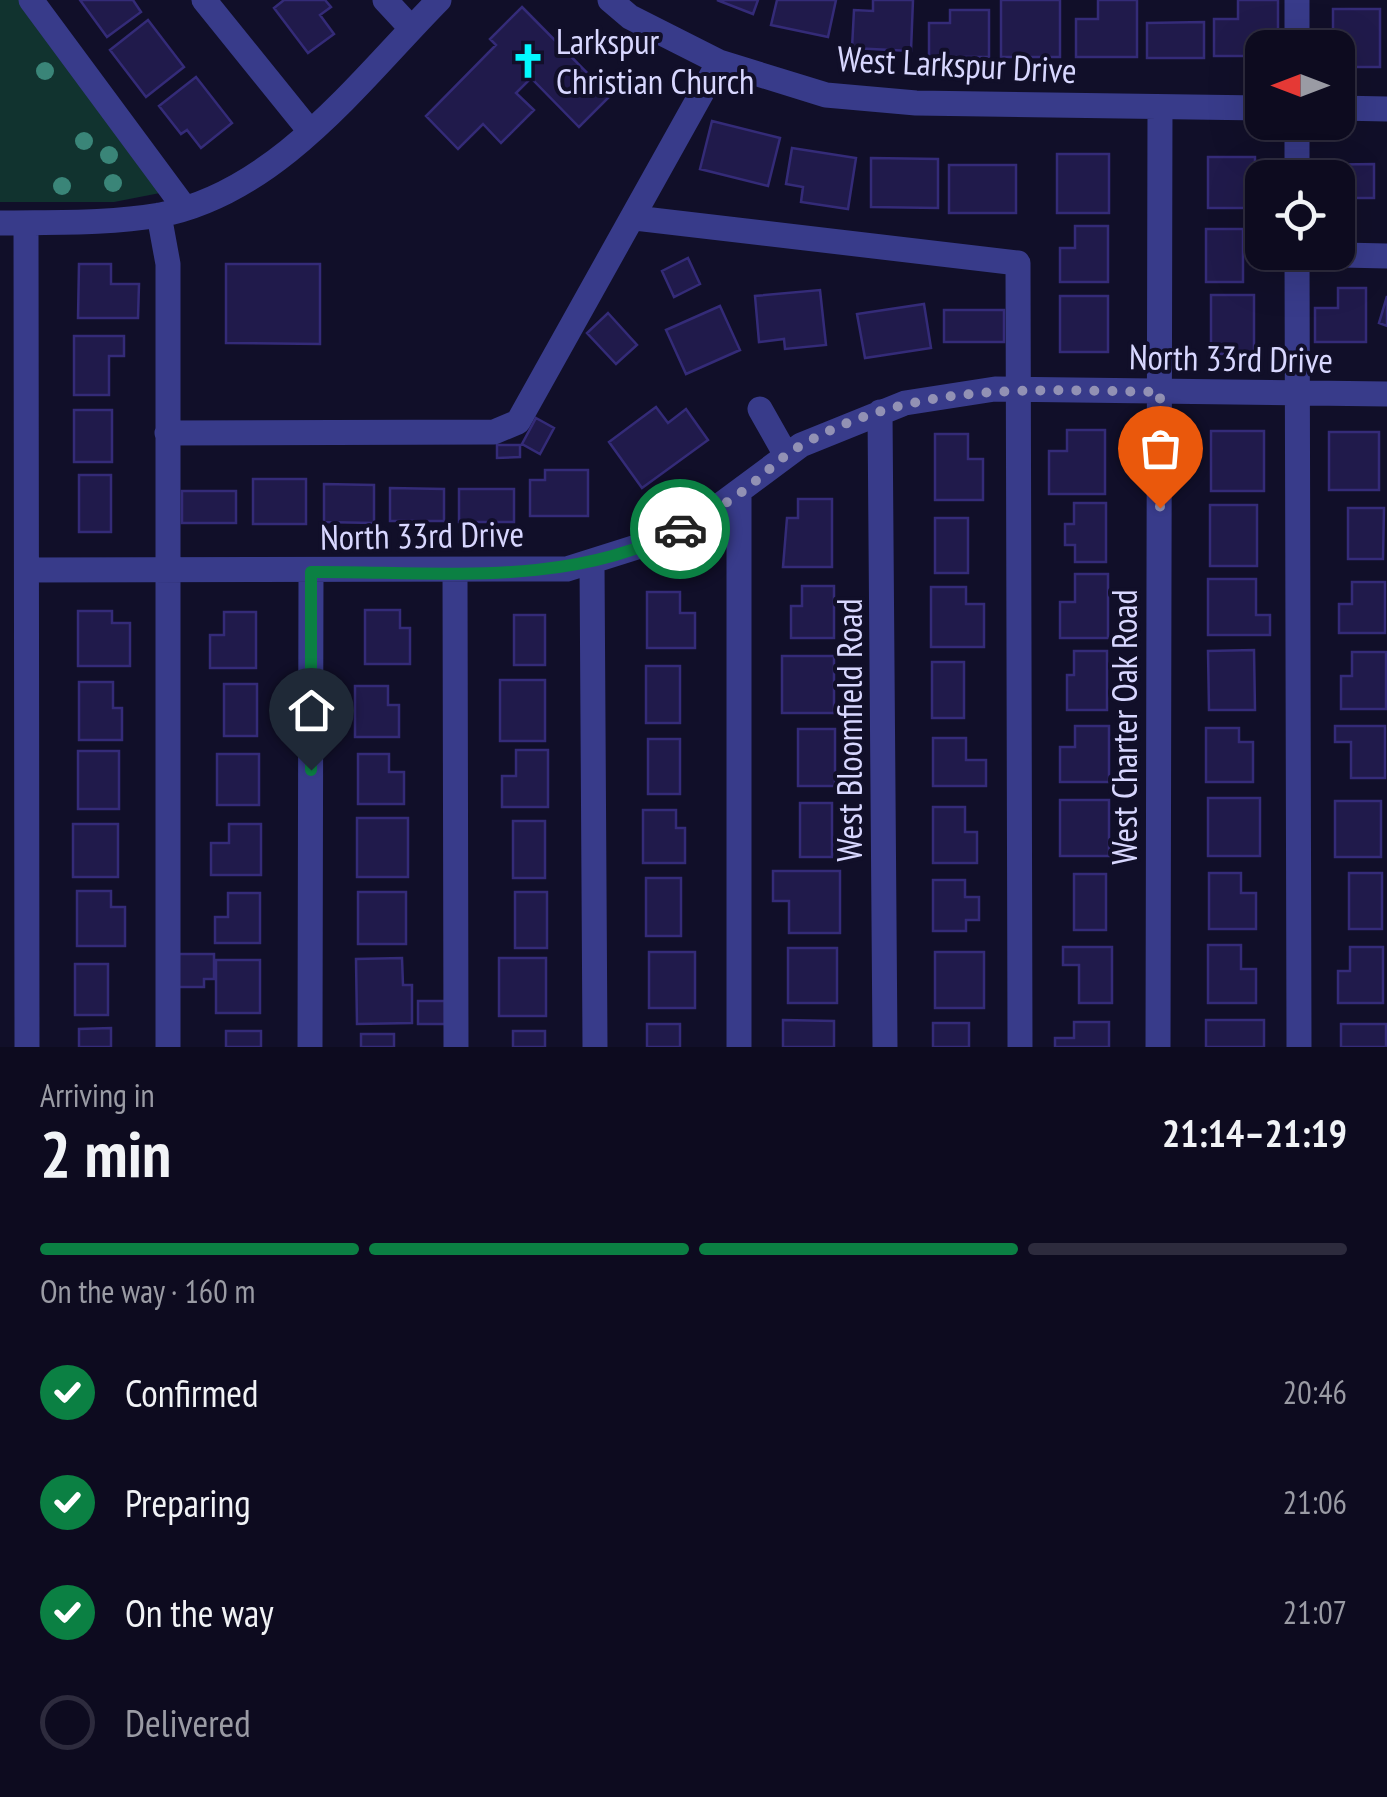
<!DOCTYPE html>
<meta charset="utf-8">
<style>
:root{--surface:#0d0b1f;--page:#1b192c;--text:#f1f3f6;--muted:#9a9ba4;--line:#2d2b3d;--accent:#0b8043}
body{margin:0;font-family:"PT Sans Narrow",sans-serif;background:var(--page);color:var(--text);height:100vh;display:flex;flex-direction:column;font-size:38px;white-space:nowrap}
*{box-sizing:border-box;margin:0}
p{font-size:32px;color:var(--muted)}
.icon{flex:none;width:55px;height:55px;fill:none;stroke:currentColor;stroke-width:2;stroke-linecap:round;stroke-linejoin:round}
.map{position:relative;height:1047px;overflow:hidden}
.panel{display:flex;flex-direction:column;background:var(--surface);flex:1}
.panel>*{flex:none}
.needle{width:65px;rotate:270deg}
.tools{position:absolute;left:1245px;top:30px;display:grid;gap:20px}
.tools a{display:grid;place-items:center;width:110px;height:110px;border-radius:20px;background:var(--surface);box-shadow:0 10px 40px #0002,0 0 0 2px var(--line);font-size:50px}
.pin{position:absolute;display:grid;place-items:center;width:85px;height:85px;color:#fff;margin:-102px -42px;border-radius:50% 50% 50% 0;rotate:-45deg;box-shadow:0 0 10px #0007}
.pin .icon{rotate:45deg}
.courier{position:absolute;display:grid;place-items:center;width:100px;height:100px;margin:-50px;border:8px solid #0b8043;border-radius:50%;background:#fff;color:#222;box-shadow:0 2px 12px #0007}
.summary em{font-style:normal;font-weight:800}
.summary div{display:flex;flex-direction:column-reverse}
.summary{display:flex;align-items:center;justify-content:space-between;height:170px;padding:0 40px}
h1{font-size:65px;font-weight:800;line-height:75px}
.bar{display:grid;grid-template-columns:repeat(4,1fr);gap:15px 10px;align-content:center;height:120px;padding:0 40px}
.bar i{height:12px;border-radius:8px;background:var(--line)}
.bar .active{background:var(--accent)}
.bar p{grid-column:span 4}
ol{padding:0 40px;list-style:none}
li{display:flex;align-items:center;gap:30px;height:110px}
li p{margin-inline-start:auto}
li .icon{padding:10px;border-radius:50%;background:var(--accent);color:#fff;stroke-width:4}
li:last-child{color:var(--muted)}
li i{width:55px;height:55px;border:5px solid var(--line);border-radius:50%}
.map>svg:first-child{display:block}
.green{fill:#11332f}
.building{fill:#201a4b;stroke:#342b78;stroke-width:2.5}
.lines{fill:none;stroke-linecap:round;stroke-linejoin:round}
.minor{stroke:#383b8a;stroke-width:25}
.tree{fill:#3a8578}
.done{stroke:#9291b4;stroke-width:10;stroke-dasharray:0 18}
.route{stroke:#0b8043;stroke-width:12}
.labels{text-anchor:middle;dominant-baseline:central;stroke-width:8;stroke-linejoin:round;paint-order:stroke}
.poi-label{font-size:35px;fill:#d8d7ff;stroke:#110f29;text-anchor:start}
.street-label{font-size:35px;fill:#d8d7ff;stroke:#110f29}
</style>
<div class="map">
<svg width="1387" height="1047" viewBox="0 0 1387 1047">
<rect width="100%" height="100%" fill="#110f29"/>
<path class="green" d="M0,0H19L160,193L114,202H0Z"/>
<path class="building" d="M80,0H133L141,12L107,37Z
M284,0H325L331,7L320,15L334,34L308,53L274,8Z
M717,0H758L753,14Z
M777,0H836L828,37L771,25Z
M873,0H913L911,51L852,48L854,10L873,11Z
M1001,0H1060V57H1001Z
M1098,0H1137V57H1076V19H1098Z
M1238,0H1278V48H1262V56H1214V19H1238Z
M522,7L610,96L579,127L531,78L516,93L534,110L501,143L483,124L458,149L426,116L496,45L490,39Z
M1333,9H1380V67H1345V49L1333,48Z
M950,10H989V57H929V23H950Z
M148,20L184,67L146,97L110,50Z
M1204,22V58H1147V23Z
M196,77L232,123L201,148L187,130L181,134L159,106Z
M712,121L780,138L768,186L700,169Z
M792,148L856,158L848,209L801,202L803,187L786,184Z
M1057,154H1109V213H1057Z
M1208,157H1255V208H1208Z
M871,158L938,159V208L871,207Z
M1374,164V198H1355V210L1338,211V178H1306V165Z
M949,165H1016V213H949Z
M1075,226H1108V282H1060V248H1075Z
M1206,229H1243V282H1206Z
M688,258L700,284L674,297L662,271Z
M79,264H111V284H139L138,318H78Z
M226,264H320V344L226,343Z
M1338,288H1366V342H1315V308H1338Z
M820,290L826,345L785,349L784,339L759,342L755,296Z
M1211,295H1254V354H1211Z
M1060,296H1108V352H1060Z
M1387,296V326L1379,323Z
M924,304L931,348L865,358L857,314Z
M720,306L740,350L686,374L666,330Z
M944,310H1004V342H944Z
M608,313L637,345L616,364L587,333Z
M74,336H124V356H109V395H74Z
M656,407L668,423L686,409L708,440L642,488L609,442Z
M74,410H112V462H74Z
M536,418L554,428L540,454L522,444Z
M1067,430H1105V494H1049V451H1067Z
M1211,431H1264V491H1211Z
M1329,432H1379V490H1329Z
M935,434H968V459H983V500H935Z
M497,445H520V457L497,458Z
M545,470H588V516H530V480H545Z
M79,475H111V532H79Z
M253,479H306V524H253Z
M324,484L374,485V523L324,522Z
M390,488L444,489V521H390Z
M459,489H514V522H459Z
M182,491H236V523H182Z
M798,499H832V567H783L787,518H798Z
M1074,503H1106V562H1075V545H1065V524H1074Z
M1210,505H1257V566H1210Z
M1348,508H1384L1383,559H1348Z
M935,518H968V573H935Z
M1075,574H1108V638H1060V602H1075Z
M1208,579H1256V615H1270V635H1208Z
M1352,582H1385V633H1339V604H1352Z
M802,586H834V638H791V606H802Z
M931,587H966V604H984V647H931Z
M647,592H680V613H695V648H647Z
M365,610H400V628H410V664H365Z
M78,611H112V623H130V666H78Z
M224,612H256V668H210V635H224Z
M514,615H545V665H514Z
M1254,650L1255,710H1209L1208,651Z
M1074,651H1107V710H1067V675H1074Z
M1352,652H1386V709H1341V676H1352Z
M782,656H834V713H782Z
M932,662H964V718H932Z
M646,666H680V723H646Z
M500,680H545V741H500Z
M79,682H113V708H122V740H79Z
M224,684H257V736H224Z
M355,686H388V705H399V737H355Z
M1075,726H1109V782H1060V747H1075Z
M1335,726H1385V778H1351V742H1335Z
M1206,728H1239V742H1253V782H1206Z
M798,729H835V786H798Z
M933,738H966V760H986V786H933Z
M648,739H680V794H648Z
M516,750H548V807H502V776H516Z
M78,751H119V809H78Z
M217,754H259V805H217Z
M358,754H389V772H404V804H358Z
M1208,798H1260V856H1208Z
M1060,800H1109V856H1060Z
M1335,801H1381V857H1335Z
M800,803H832V857H800Z
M933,807H965V832H977V863H933Z
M643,810H676V828H685V863H643Z
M357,818H408V877H357Z
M513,821H545V878H513Z
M73,824H118V877H73Z
M229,824H261V875H211V843H229Z
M773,871H840V933H789V901H773Z
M1209,873H1241V893H1256V929H1209Z
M1349,873H1382V929H1349Z
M1074,874H1106V930H1074Z
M646,878H681V936H646Z
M933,880H965V897H979V920H966V931H933Z
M77,891H111V907H125V946H77Z
M358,892H406V944H358Z
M515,892H547V948H515Z
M228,893H260V943H215V917H228Z
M1208,945H1241V969H1256V1003H1208Z
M1063,947H1112V1003H1079V965H1063Z
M1350,947H1383V1003H1338V971H1350Z
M788,948H837V1003H788Z
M649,952H695V1008H649Z
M935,952H984V1008H935Z
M176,954H214V979H204V987H176Z
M402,958L403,985H412V1023L357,1024L356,959Z
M499,958H546V1016H499Z
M216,960H260V1013H216Z
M75,964H108V1015H75Z
M418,1001H445V1024H418Z
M783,1020L834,1021V1047H783Z
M1206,1020H1264V1047H1206Z
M1074,1022H1109V1047H1055V1038H1074Z
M933,1023H969V1047H933Z
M647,1024H680V1047H647Z
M1341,1024H1386V1047H1341Z
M111,1028V1047H79V1029Z
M226,1031H261V1047H226Z
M513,1031H545V1047H513Z
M361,1034H394V1047H361Z"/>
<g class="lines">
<path class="minor" d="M31,0L184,207
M204,0L309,130
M385,0L411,28
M610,0L630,17L719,62L826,95L916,103L1262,108
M1297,0V48
M1338,108L1387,109
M1297,122V178
M159,215L168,264V1047
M635,218L1018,263L1020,1047
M0,223C53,222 107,224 160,215C277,193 360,80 439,0
M26,223L27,1047
M1297,252L1299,1047
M1297,254L1387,256
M760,409L786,455
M880,412L885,1047
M167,433L494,432L518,422L719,62
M739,493V1047
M592,562L595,1047
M27,570L567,569L662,539L708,514L801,445L905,403L995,389L1387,394
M455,571L456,1047
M310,1047L311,572
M1158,1047L1160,107"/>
</g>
<g class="tree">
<circle cx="45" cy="71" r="9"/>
<circle cx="84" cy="141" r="9"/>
<circle cx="109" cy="155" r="9"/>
<circle cx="113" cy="183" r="9"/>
<circle cx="62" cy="186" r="9"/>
</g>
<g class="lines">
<path class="done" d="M680,529C705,516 730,502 752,484C768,471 781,457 800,446C915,380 1033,390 1160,392V508"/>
<path class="route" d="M311,770V572C432,571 570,589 680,529"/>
</g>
<defs>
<symbol id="church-bare" viewBox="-9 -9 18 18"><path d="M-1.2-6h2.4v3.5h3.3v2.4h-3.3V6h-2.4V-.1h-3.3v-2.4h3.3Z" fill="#03f9ff" stroke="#110f29" stroke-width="2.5" paint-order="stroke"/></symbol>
</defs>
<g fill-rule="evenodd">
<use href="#church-bare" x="503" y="36" width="50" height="50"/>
</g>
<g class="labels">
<g class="poi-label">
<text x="556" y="41">Larkspur<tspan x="556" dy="40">Christian Church</tspan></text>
</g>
<g class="street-label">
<text transform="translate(957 64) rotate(3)">West Larkspur Drive</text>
<text transform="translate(1231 358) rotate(1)">North 33rd Drive</text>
<text transform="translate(422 535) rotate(-1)">North 33rd Drive</text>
<text transform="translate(1124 727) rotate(-90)">West Charter Oak Road</text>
<text transform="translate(849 730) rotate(-90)">West Bloomfield Road</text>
</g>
</g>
</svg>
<div class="tools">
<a><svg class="needle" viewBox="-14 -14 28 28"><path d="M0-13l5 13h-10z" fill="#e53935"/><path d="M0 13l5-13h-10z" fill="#9a9ba4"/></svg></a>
<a><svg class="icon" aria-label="locate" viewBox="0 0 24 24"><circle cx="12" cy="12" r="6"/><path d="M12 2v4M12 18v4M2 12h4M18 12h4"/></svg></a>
</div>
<div class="pin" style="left:1160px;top:508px;background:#ea580c"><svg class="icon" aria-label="bag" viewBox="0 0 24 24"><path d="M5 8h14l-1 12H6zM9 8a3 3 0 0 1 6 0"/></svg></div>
<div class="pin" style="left:311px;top:770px;background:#1f2937"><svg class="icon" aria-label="home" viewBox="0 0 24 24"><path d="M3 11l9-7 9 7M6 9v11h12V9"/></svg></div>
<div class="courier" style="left:680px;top:529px"><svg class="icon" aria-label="car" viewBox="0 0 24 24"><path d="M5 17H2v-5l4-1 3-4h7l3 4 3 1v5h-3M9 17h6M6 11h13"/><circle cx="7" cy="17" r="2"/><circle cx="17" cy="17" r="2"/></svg></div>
</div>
<section class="panel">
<div class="summary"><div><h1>2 min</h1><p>Arriving in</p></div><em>21:14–21:19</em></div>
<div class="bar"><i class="active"></i><i class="active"></i><i class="active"></i><i></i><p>On the way · 160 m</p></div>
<ol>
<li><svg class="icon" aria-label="check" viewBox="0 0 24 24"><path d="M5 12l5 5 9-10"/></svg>Confirmed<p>20:46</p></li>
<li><svg class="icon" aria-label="check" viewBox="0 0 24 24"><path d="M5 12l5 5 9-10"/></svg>Preparing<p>21:06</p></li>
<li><svg class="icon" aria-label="check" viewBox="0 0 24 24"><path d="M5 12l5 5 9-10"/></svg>On the way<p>21:07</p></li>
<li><i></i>Delivered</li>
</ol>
</section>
